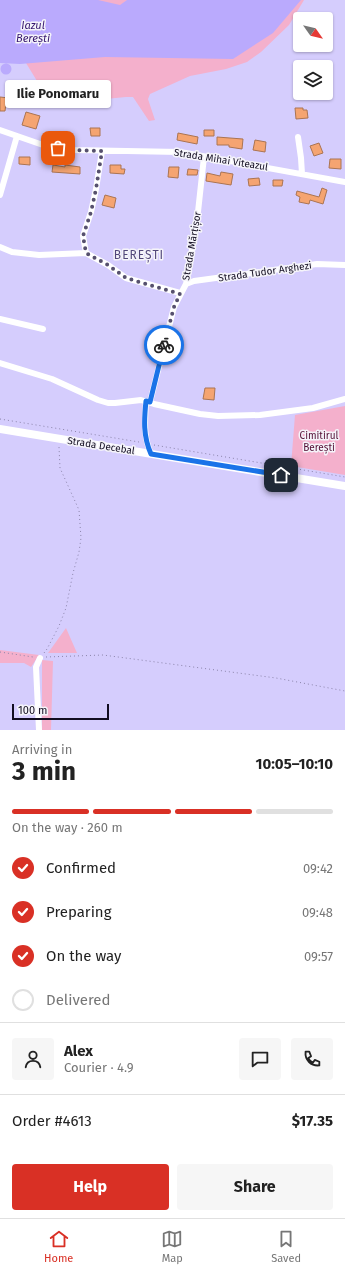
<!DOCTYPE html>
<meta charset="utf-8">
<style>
:root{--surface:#fff;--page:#f6f6f6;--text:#222;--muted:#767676;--line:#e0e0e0;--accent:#d93025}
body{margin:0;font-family:"Fira Sans",sans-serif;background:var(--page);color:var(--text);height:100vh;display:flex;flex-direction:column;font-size:15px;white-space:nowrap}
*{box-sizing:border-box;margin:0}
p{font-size:13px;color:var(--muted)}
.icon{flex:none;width:22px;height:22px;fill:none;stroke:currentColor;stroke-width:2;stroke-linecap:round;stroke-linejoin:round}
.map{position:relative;height:730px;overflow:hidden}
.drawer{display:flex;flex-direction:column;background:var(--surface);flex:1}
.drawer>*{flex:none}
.needle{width:26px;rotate:124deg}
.fabs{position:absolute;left:293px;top:12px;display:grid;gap:8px}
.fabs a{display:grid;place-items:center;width:40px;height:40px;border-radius:4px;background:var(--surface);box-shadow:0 1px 3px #0004;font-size:20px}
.scale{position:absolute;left:12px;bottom:10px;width:97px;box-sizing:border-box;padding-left:4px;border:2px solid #120d21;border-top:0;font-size:11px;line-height:14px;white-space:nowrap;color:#120d21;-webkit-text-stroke:3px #f5f4fa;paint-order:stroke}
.pin{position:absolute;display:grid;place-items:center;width:34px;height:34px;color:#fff;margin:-17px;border-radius:8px;box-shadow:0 2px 6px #0006}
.courier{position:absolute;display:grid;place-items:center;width:40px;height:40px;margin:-20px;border:3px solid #1a73e8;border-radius:50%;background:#fff;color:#222;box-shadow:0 1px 5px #0007}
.bubble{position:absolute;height:28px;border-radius:4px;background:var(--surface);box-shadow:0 1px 3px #0004;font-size:13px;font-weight:700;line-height:28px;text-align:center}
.headline em{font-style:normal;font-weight:700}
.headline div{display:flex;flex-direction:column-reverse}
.headline{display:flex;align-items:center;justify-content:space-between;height:68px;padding:0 12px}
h1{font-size:26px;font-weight:700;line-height:30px}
.bar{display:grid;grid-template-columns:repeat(4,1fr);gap:6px 4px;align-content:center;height:48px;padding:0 12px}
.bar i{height:5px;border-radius:3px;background:var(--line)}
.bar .selected{background:var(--accent)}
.bar p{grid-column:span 4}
.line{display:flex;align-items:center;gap:10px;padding:0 12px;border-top:1px solid var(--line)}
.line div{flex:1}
.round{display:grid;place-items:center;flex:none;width:42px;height:42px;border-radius:4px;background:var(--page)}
ol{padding:0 12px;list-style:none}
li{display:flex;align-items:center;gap:12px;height:44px}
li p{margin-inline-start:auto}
li .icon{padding:4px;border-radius:50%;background:var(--accent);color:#fff;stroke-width:4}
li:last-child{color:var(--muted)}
li i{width:22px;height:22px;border:2px solid var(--line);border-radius:50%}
.button{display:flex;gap:8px;margin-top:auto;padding:8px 12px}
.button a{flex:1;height:46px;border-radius:4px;background:var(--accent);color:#fff;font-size:16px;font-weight:700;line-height:46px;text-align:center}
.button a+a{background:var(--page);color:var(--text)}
.tab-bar{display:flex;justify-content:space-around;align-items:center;height:56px;border-top:1px solid var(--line);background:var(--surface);font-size:11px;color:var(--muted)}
.tab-bar a{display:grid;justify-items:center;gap:2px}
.tab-bar .selected{color:var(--accent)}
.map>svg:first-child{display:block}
.green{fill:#f4b0cc}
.water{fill:#baaafd}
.building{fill:#f5a471;stroke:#ab7452}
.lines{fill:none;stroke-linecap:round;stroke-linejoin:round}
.path{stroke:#8b84aa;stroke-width:1;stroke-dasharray:1 3;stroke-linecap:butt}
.minor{stroke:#fff;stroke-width:6}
.major{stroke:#fff;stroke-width:8}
.done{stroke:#56506e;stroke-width:4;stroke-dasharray:0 7.2}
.route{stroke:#1a73e8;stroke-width:5}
.labels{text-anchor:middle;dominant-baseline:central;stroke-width:3;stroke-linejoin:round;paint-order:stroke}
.street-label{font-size:10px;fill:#120d21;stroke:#f5f4fa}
.park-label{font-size:10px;fill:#520d33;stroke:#f5f4fa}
.water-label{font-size:11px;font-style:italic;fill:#36166f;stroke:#f5f4fa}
.quarter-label{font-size:12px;letter-spacing:1px;fill:#52477b;stroke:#f5f4fa}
</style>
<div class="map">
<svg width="345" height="730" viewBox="0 0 345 730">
<rect width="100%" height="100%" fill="#d5cdfd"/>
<path class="green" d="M0,0H304L289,25L261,52L247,62L226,69L190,76L150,94L148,99L155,120L149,121L133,97H126L44,105L45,96L34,93L37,81L26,63H0Z
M345,406V475L291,466L295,415Z
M66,628L77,653H48Z
M0,650L39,655L31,667L24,663H0Z
M42,660L53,661L51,730H42Z"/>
<path class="water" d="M0,0H98L120,5L127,0H301L273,33L233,59L105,57L20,64L0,63Z
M0.5 69a5.5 5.5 0 1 1 11 0a5.5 5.5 0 1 1-11 0Z"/>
<path class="building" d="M0,97L9,98L8,104L6,103L5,111H0Z
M295,108H303V110H307L308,118L296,119Z
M26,112L40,116L36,129L22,125Z
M90,128H100V136H91Z
M204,130H214V136H204Z
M178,133L198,137L197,144L177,140Z
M217,137L243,139L242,149L229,147V145H217Z
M255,140L266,142L265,152L253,150Z
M319,143L323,153L314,156L310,146Z
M19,157H30V165L19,164Z
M330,159H341V169L329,168Z
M53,165L65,167V165L80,167V174L52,172Z
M110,165H121V169H125L124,174L110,173Z
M169,167H179L178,178L168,177Z
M188,169L198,170L197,175H187Z
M221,172L233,174L231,185L206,181L207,173L220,176Z
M259,178L260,185L249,186L248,179Z
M273,180H283L282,186H273Z
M322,188L327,190L323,204L310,200L309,204L299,202L300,197L296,195L297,191L319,197Z
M105,195L116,198L114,208L102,205Z
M205,388H215L214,400L203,399Z"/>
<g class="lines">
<path class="path" d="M0,419L139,442
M154,445L345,477
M0,652L33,657
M44,653L47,649L59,626L66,608L73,573L79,552L81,538L79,510L60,468L59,447
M46,657L103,655L276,678L345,691"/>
<path class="minor" d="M0,130L43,145L73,150L180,152L345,182
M298,137L301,158L302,174
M0,195L17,136
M0,247L12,252L39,255L86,253L108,265L126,278L180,293
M86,253L83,236L91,212L96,189L102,151
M186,284L194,281L317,264L345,265
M0,319L43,329
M0,363L52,379L98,400L108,403H115L141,400L154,404L200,414L218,416L260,415L313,408L345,399
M146,401C145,420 143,436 151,454
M150,402L174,307L186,284L197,221L204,157
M39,730L36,667L40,658"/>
<path class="major" d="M0,429L345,486"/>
</g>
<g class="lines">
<path class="done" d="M58,148L73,150L102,151L96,189L91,212L83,236L86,253L108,265L126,278L180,294L174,307L164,345"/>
<path class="route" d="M164,345L150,402L146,401C144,420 143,436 151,454L281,475"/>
</g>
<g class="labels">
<g class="street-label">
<text transform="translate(221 160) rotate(9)">Strada Mihai Viteazul</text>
<text transform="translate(192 246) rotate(-80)">Strada Mărțișor</text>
<text transform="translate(265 272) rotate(-8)">Strada Tudor Arghezi</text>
<text transform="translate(101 446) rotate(9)">Strada Decebal</text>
</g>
<g class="park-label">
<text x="319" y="436">Cimitirul<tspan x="319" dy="12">Berești</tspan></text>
</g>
<g class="water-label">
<text x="33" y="25">Iazul<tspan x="33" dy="13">Berești</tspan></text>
</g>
<g class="quarter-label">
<text x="139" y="255">BEREȘTI</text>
</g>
</g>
</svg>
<div class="fabs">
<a><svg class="needle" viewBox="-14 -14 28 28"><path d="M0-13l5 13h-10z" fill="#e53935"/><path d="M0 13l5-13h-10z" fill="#767676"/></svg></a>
<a><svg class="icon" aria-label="layers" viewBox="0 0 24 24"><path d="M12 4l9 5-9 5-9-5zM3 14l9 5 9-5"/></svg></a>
</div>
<div class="scale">100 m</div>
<div class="pin" style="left:58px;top:148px;background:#ea580c"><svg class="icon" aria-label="bag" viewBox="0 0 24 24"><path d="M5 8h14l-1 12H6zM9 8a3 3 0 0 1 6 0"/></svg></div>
<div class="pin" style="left:281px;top:475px;background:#1f2937"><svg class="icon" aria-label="home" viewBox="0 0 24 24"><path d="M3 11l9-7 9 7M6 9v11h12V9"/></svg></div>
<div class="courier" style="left:164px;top:345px"><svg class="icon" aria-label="bike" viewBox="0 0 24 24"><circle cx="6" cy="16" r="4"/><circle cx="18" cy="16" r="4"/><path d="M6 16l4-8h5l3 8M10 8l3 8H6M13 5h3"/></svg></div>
<div class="bubble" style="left:5px;top:80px;width:106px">Ilie Ponomaru</div>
</div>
<section class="drawer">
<div class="headline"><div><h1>3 min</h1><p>Arriving in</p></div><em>10:05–10:10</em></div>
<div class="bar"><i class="selected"></i><i class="selected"></i><i class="selected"></i><i></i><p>On the way · 260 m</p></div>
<ol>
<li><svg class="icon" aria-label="check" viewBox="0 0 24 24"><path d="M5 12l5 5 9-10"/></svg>Confirmed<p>09:42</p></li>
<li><svg class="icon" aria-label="check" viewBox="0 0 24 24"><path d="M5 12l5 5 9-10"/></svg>Preparing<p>09:48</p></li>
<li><svg class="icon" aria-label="check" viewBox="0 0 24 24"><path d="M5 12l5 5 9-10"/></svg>On the way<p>09:57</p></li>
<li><i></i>Delivered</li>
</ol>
<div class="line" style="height:72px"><a class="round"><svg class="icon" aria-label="person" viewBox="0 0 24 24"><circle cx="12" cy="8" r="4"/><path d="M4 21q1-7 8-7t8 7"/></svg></a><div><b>Alex</b><p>Courier · 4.9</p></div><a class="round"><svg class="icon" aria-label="chat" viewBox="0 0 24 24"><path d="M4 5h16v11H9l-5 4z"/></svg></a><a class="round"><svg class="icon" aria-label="phone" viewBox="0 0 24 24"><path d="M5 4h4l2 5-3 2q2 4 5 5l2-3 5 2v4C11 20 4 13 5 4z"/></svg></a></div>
<div class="line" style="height:52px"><div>Order #4613</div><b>$17.35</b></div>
<div class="button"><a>Help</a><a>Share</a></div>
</section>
<nav class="tab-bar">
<a class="selected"><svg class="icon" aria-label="home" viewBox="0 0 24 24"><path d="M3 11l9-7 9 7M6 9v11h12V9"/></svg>Home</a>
<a><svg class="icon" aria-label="map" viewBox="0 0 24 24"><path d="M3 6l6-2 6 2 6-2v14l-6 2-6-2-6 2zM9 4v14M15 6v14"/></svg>Map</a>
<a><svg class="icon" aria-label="saved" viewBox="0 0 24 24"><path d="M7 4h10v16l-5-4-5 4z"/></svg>Saved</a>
</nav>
